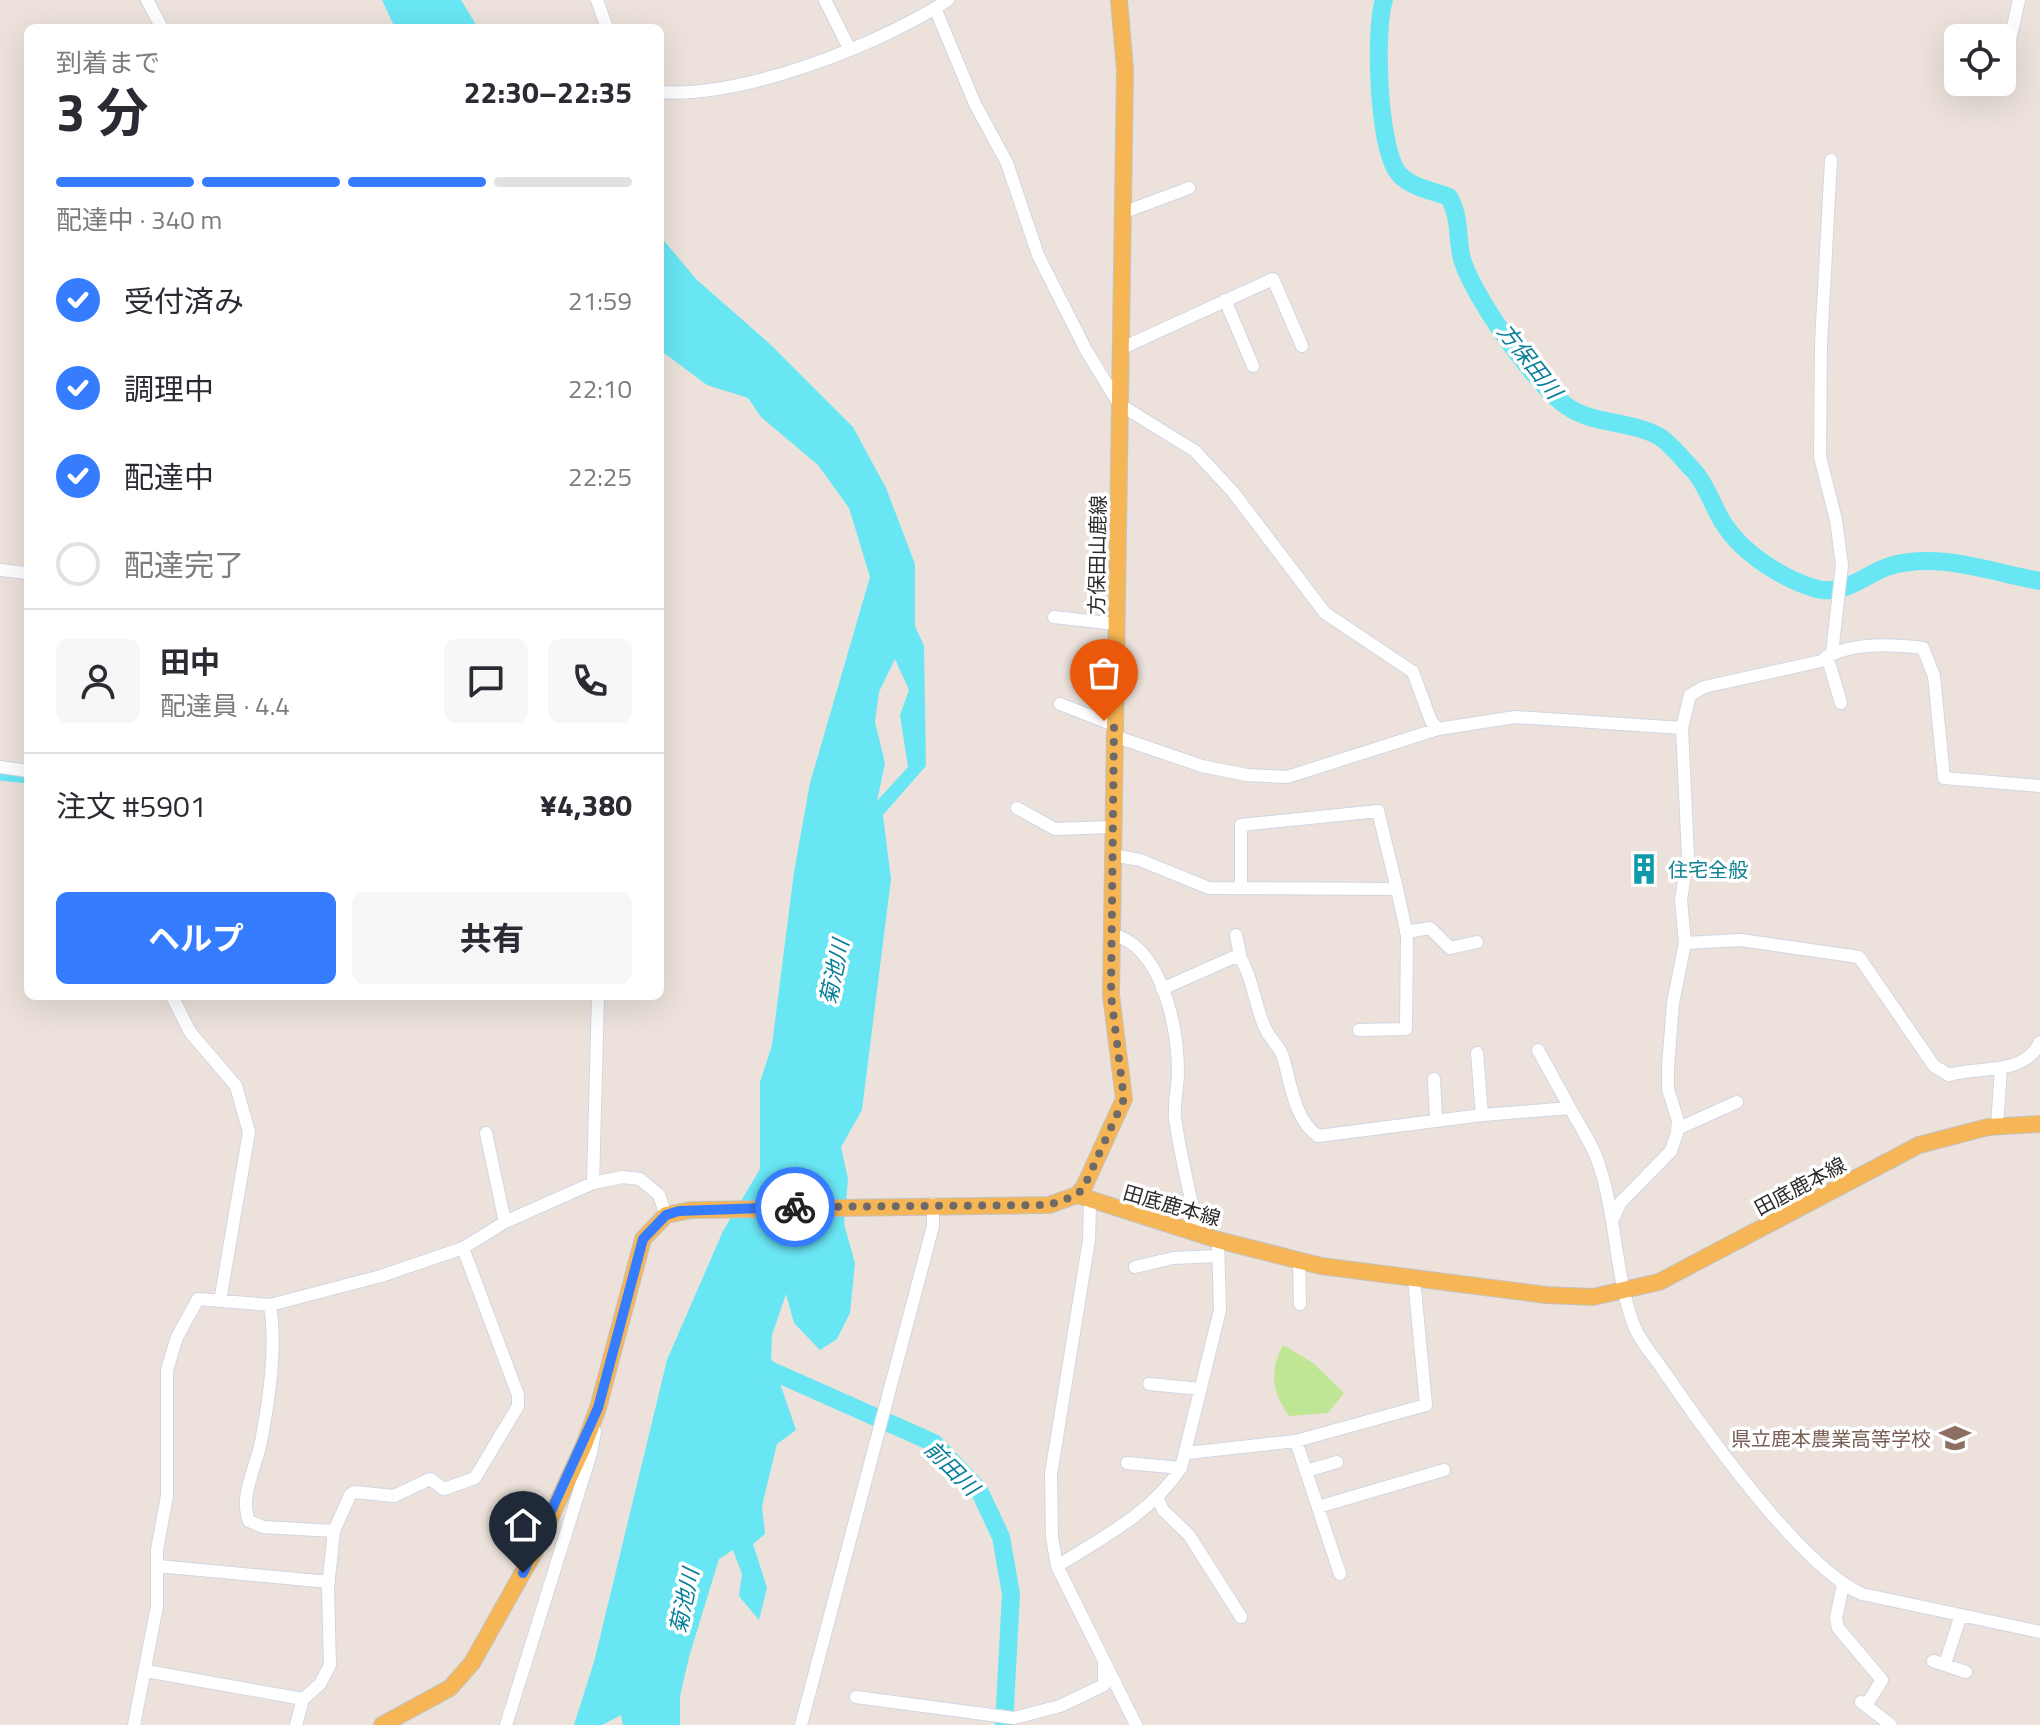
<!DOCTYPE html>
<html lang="ja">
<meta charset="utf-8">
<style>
:root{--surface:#fff;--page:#f7f7f7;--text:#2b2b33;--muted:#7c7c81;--line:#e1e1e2;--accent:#357cff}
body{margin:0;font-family:"Titillium Web","Noto Sans JP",sans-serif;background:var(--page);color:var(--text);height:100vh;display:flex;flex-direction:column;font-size:30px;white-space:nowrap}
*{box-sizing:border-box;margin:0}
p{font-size:26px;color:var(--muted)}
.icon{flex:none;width:44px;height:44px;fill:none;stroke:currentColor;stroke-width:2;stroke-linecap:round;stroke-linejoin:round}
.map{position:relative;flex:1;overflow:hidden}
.panel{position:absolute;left:24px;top:24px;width:640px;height:976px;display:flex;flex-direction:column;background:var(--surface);border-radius:12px;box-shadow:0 8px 32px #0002}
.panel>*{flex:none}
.fabs{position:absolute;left:1944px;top:24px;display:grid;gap:16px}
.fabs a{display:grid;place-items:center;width:72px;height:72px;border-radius:12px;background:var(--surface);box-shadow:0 8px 32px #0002;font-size:40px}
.pin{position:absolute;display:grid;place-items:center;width:68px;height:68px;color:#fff;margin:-82px -34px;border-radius:50% 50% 50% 0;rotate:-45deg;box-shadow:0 0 8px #0007}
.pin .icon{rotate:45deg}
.courier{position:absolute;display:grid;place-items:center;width:80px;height:80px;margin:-40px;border:6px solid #357cff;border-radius:50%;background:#fff;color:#222;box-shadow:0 2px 10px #0007}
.overview em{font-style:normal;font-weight:700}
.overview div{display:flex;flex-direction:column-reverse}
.overview{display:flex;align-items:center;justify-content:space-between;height:136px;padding:0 32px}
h1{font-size:52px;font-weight:700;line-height:60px}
.bar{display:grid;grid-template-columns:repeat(4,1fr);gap:12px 8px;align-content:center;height:96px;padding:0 32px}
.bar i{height:10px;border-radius:6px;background:var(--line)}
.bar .active{background:var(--accent)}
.bar p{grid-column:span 4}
.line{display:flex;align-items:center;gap:20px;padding:0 32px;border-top:2px solid var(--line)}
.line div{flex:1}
.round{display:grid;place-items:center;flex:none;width:84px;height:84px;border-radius:12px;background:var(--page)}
ol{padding:0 32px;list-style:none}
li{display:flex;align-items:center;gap:24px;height:88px}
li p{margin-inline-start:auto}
li .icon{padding:8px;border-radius:50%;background:var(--accent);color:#fff;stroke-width:4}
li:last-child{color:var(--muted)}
li i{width:44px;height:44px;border:4px solid var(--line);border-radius:50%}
.cta{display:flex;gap:16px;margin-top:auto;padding:16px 32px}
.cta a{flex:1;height:92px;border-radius:12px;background:var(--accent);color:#fff;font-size:32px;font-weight:700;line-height:92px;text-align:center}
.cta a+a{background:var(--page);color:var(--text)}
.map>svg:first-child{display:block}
.green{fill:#bee694}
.water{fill:#69e6f4;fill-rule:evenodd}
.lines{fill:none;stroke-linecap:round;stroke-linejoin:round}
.canal{stroke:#69e6f4;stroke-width:11}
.river{stroke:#69e6f4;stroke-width:18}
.minor-casing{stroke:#d0d7e3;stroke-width:14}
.major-casing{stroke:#c3c3c3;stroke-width:18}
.minor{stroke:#fff;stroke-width:12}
.major{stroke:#f6b656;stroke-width:16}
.done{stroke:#6e6a68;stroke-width:8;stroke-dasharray:0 14.4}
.route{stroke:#357cff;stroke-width:10}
.labels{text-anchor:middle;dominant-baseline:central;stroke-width:7;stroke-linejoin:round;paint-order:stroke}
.street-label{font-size:20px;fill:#2a2a2a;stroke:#fff}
.culture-label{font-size:20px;fill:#0d838f;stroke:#fff;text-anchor:start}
.education-label{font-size:20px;fill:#785e54;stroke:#fff;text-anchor:end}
.water-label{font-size:22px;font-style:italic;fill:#087e99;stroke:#fff}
</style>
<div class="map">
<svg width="2040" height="1725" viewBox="0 0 2040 1725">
<rect width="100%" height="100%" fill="#ece2db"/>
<path class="green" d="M1283,1345L1313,1363L1344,1393L1328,1413L1289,1416C1272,1392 1269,1372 1283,1345Z"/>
<path class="water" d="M382,0H461L478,28H395Z
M660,236L696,279L771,345L853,427L886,488L915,564V626L924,646L926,766L883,815L891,879L862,1110L841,1147L848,1179L844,1224L855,1263L850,1313L837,1339L820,1350L794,1323L786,1294L772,1335L771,1357L796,1430L777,1444L762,1506L765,1534L753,1544L767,1588L759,1620L739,1596L742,1574L733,1550L719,1559L689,1657L680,1696V1725H623L621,1715L602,1725H574L594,1662L667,1360L723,1231L760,1169V1082L772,1045L794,872L810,783L870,577L849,508L818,465L761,417L748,398L707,385L660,350ZM895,659L909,690L900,715L908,767L877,801L885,763L875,722L879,692Z"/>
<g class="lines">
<path class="canal" d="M0,775L28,778"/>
<path class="river" d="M1384,0C1374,30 1378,150 1399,174C1410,187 1434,191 1449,197C1460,217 1457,234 1461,255C1469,292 1537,387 1568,407C1595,425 1633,421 1660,437C1671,444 1685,462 1694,471C1707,485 1713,508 1724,524C1743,554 1783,579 1817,589C1845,596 1865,574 1890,566C1937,551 1994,573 2040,581
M756,1364L934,1443L979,1490L1001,1537L1011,1594L1004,1725"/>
<defs>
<path id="minor" d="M147,0L162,28
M597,0L607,28
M825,0L849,48
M935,8L975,104L1007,163L1038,255L1086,350L1119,404L1195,451L1233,492L1325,613L1413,672L1431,721L1438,729L1515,717L1682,728
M2006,58L2019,0
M660,92C743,98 879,45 948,0
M1831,160L1821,344L1820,457L1836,520L1842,565L1832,653
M1122,213L1189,188
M1225,300L1253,366
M1120,349L1273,279L1302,346
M0,570L28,573
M1054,617L1116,624
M1827,656L1841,703
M1060,704L1114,725
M1114,736L1202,766L1247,775L1287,777L1438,729
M0,767L28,771
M1017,808L1055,829L1112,827
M1112,855L1140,860L1209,888L1397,889L1407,935L1406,1029L1359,1030
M1241,888V825L1378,811L1397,889
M1406,932L1430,928L1450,948L1477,942
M1111,934C1163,946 1178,1028 1178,1075C1177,1089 1174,1104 1175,1118C1180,1156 1191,1195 1198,1233
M1236,935L1241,959
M1685,943L1741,940L1859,957L1934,1066L1949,1075C1978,1066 2025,1076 2040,1042
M1162,989L1234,957L1241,959C1254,981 1255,1008 1266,1030C1271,1040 1280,1047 1283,1057C1291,1084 1294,1119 1318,1136L1482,1115L1570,1108C1579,1125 1592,1143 1598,1162C1617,1215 1614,1275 1635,1328C1642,1344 1656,1359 1665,1373C1705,1431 1800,1566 1862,1594L2040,1632
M172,996L190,1032L236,1086L249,1132L220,1301
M1538,1050L1570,1108
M1477,1053L1482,1115
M1434,1079L1436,1120
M1997,1126L2001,1068
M1677,1129L1737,1102
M486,1133L505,1222
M593,1183L598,996
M1090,1201L1089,1240L1051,1474L1052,1537L1057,1566L1136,1725
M1613,1219L1620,1203L1671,1151L1677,1133L1678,1121L1668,1089V1067L1673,1003L1685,943L1681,900L1688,856L1682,728L1690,695L1704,687L1821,661C1846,642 1892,644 1923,648L1934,676L1944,778L2040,786
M1299,1261L1300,1304
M1135,1267L1173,1258L1216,1256
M270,1305C277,1348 269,1399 261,1442C256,1468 239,1496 249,1521L263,1527L334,1531
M1149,1384L1201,1389
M1296,1441L1340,1574
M1187,1453L1296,1441L1426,1405L1414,1279
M1127,1463L1181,1468
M1306,1471L1337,1462
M1157,1497L1163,1510L1189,1535L1241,1617
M1318,1507L1444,1470
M158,1566L329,1582
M1057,1566C1102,1538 1151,1513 1181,1468L1220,1310L1218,1240
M1843,1585L1836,1618L1838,1628L1882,1680L1867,1704
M1933,1661L1966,1672
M1945,1664L1961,1615
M146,1671L303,1699
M856,1697L1014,1718L1060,1706L1104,1685V1664
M1861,1702L1891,1725
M134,1725L157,1606V1550L167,1496V1370L177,1337L198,1299L270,1305L381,1276L463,1248L505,1222L593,1183L623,1177L640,1179L659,1195L666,1215
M296,1725L303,1699L320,1684L330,1665L328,1587L334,1531L350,1495L354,1492L394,1496L430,1479L444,1489L475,1478L518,1406V1395L463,1248
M506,1725L591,1453L595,1431
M801,1725L933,1226V1204"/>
<path id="major" d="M1077,1195L1218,1240L1321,1266L1546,1295L1593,1297L1659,1282L1919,1145L1988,1127L2040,1124
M382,1725L450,1688L472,1663L536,1549L584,1445L598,1408L643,1239L666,1215L691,1210L1049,1205L1077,1195L1084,1187L1124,1099L1111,995L1125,70L1119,0"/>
</defs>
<use href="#minor" class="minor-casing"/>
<use href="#major" class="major-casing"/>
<use href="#minor" class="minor"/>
<use href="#major" class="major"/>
</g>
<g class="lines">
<path class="done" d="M795,1207L1049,1205L1077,1195L1084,1187L1124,1099L1111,995L1114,725L1104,721"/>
<path class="route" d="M523,1573L598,1408L643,1239L666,1215L679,1211L795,1207"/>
</g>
<defs>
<symbol id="building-bare" viewBox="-9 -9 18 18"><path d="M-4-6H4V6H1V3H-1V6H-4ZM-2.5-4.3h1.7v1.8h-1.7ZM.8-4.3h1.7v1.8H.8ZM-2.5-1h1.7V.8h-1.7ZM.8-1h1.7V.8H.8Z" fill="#0f9aa8" stroke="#fff" stroke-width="2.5" paint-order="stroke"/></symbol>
<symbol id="school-bare" viewBox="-9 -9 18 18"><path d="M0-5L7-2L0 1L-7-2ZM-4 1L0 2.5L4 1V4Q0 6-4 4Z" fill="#8d6e63" stroke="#fff" stroke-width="2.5" paint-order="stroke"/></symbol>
</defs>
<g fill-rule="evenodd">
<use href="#building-bare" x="1622" y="847" width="44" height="44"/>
<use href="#school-bare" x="1933" y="1416" width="44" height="44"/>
</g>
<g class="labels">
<g class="street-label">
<text transform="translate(1097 555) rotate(-89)">方保田山鹿線</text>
<text transform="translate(1800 1186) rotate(-28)">田底鹿本線</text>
<text transform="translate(1172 1205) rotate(16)">田底鹿本線</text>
</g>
<g class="culture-label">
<text x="1668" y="869">住宅全般</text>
</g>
<g class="education-label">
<text x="1931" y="1438">県立鹿本農業高等学校</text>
</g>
<g class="water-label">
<text transform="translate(1530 361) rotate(52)">方保田川</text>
<text transform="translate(834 972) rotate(-78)">菊池川</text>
<text transform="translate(952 1468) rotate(45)">前田川</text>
<text transform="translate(684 1601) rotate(-78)">菊池川</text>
</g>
</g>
</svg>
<div class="fabs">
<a><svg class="icon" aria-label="locate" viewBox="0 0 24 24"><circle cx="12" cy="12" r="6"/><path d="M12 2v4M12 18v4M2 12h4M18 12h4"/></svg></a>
</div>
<div class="pin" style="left:1104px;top:721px;background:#ea580c"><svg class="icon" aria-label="bag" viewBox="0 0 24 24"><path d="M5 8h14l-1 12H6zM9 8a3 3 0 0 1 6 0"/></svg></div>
<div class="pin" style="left:523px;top:1573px;background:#1f2937"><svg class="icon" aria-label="home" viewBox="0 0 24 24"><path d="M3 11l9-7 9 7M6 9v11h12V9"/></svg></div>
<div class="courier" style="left:795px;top:1207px"><svg class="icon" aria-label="bike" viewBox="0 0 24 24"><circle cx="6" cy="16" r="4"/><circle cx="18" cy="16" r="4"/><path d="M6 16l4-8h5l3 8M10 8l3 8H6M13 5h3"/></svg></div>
<section class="panel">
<div class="overview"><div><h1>3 分</h1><p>到着まで</p></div><em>22:30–22:35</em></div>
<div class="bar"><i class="active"></i><i class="active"></i><i class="active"></i><i></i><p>配達中 · 340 m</p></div>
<ol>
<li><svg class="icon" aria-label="check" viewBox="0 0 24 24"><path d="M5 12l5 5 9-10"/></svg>受付済み<p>21:59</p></li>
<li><svg class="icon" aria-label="check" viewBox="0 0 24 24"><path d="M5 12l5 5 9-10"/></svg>調理中<p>22:10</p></li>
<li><svg class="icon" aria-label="check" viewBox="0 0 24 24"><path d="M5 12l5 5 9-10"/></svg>配達中<p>22:25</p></li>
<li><i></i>配達完了</li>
</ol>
<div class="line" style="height:144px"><a class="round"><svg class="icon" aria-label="person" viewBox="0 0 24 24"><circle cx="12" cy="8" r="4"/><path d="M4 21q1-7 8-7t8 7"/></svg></a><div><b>田中</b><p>配達員 · 4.4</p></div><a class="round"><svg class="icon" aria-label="chat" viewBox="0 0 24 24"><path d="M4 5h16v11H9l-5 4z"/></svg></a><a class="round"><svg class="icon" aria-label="phone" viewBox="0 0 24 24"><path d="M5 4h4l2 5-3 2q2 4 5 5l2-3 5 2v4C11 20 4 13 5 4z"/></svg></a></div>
<div class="line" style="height:104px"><div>注文 #5901</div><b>¥4,380</b></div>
<div class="cta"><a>ヘルプ</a><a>共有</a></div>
</section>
</div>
